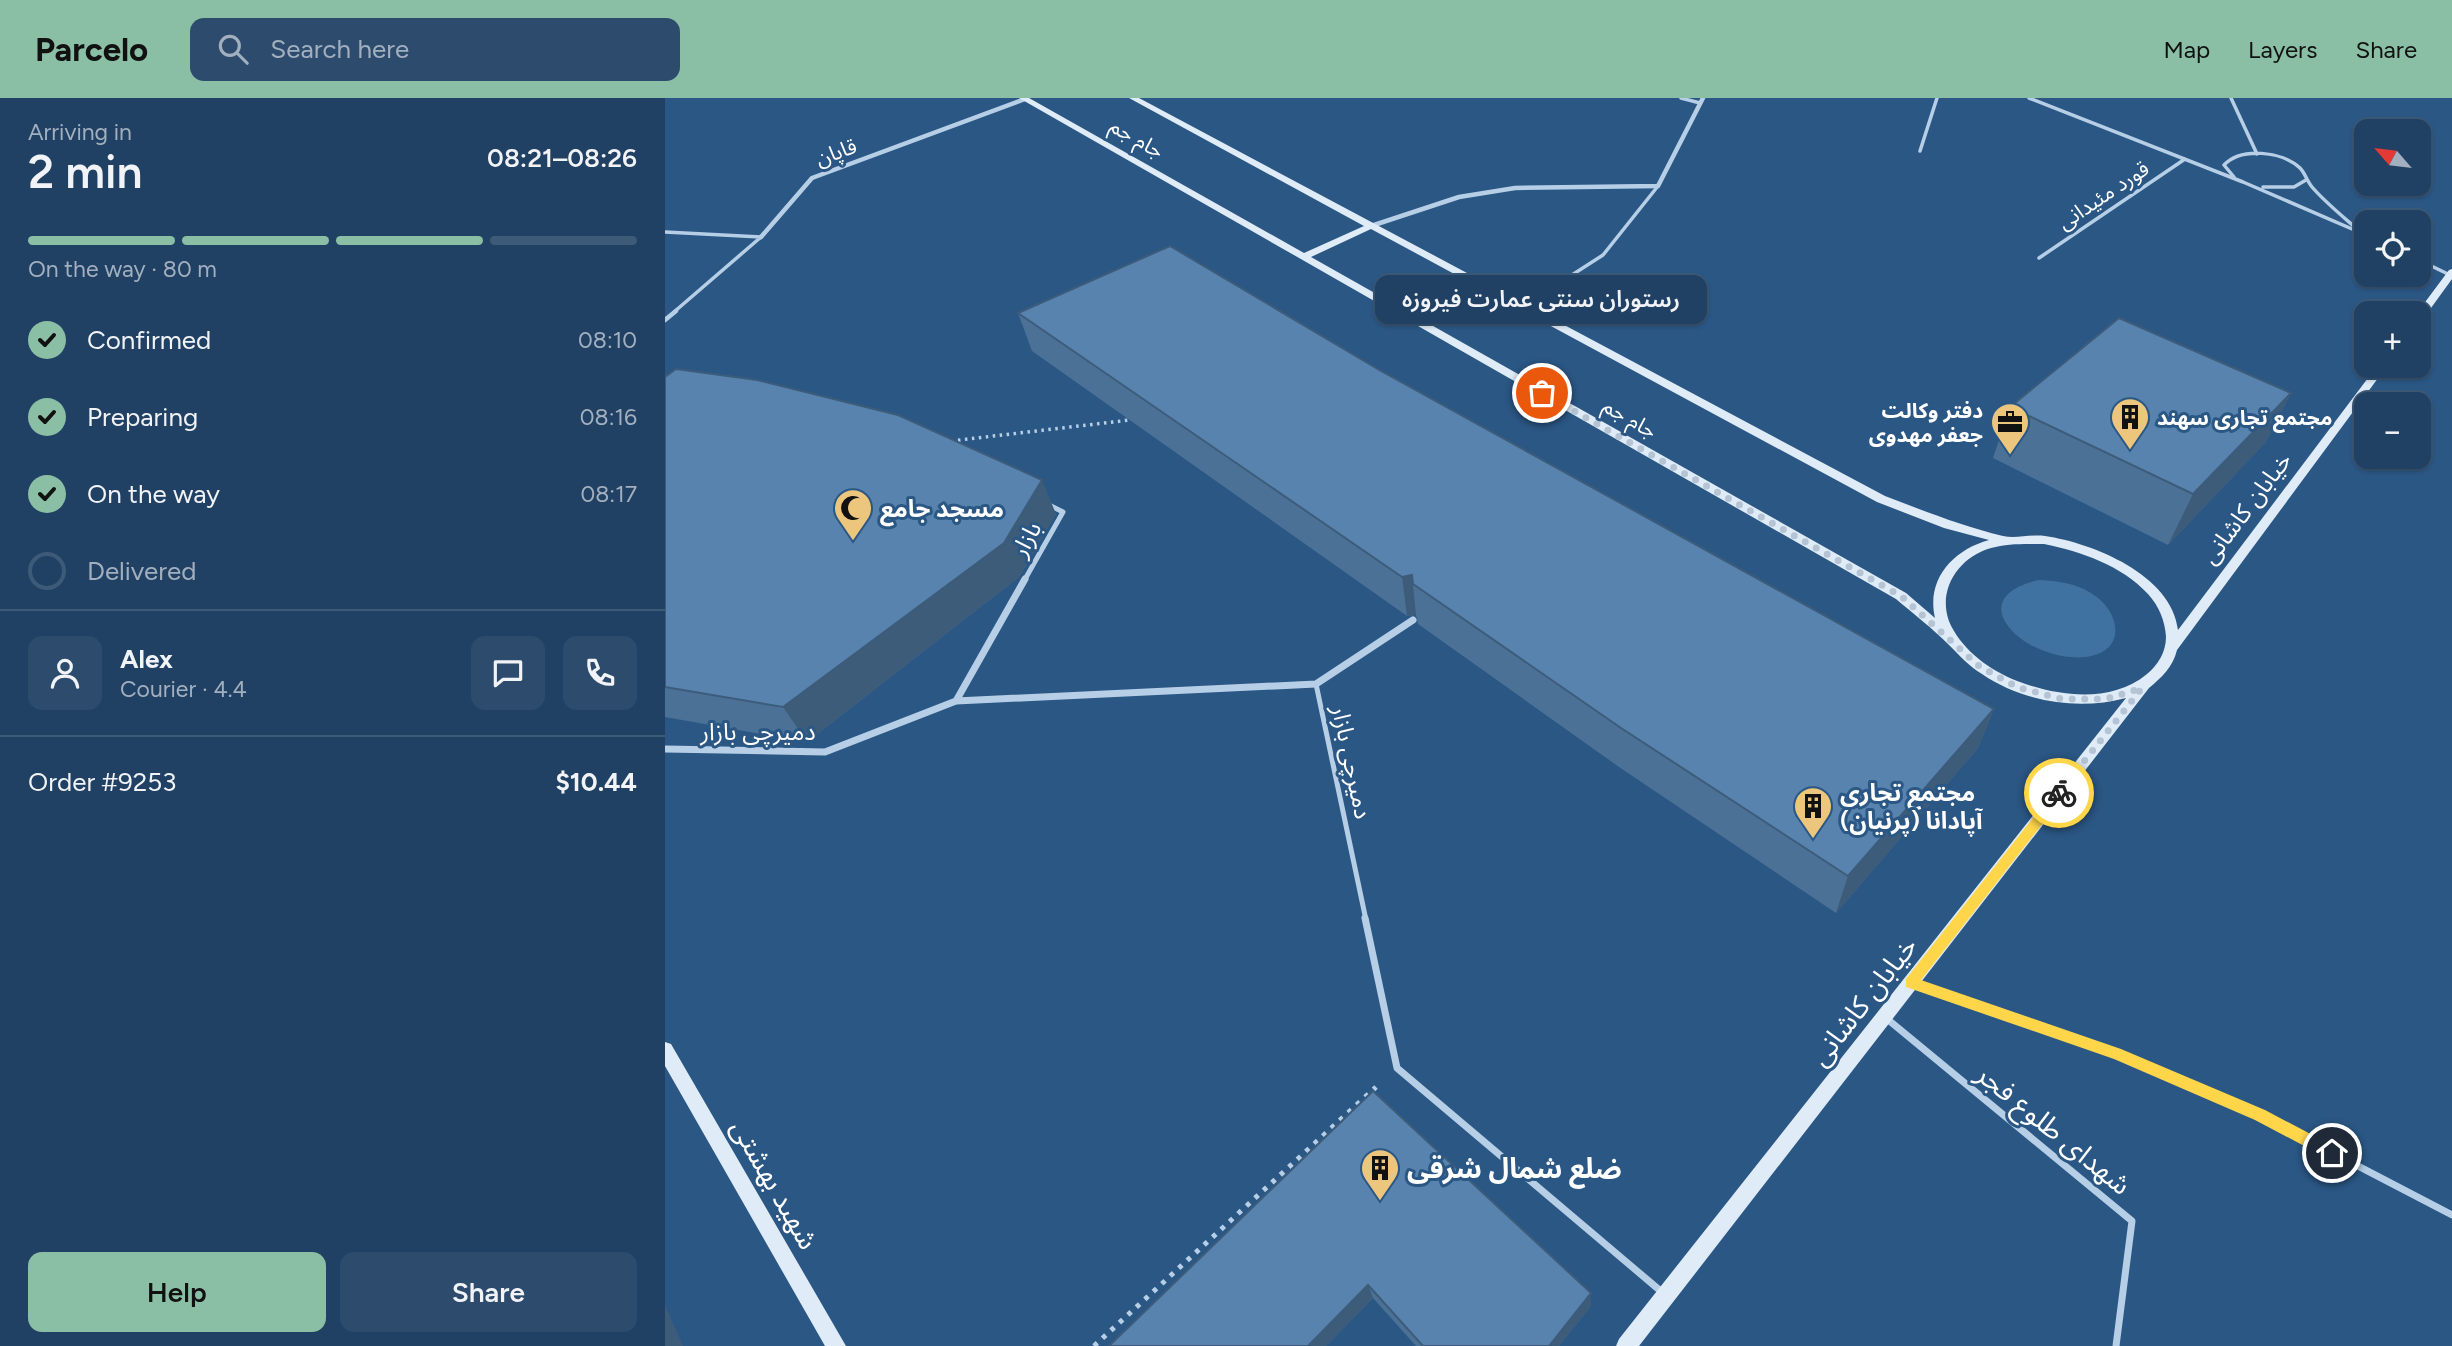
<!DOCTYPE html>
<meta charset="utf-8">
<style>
:root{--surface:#204164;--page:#2d4c6d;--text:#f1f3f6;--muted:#a2afbf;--line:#3d5a78;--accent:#8abfa5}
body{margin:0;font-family:Figtree,"Noto Sans Arabic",sans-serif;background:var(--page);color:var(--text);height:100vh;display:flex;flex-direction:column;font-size:26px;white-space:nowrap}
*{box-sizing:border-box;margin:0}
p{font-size:23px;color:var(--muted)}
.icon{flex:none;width:38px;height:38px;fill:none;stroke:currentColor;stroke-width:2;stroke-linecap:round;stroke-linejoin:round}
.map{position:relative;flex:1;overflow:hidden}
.panel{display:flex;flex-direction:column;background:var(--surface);width:665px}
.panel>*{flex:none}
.needle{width:46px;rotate:298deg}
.fabs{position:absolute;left:1689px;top:21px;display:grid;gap:14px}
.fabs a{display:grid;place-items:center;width:77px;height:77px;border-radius:14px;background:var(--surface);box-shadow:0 2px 5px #0004,0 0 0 2px var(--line);font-size:35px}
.pin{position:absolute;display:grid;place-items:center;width:60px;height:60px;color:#fff;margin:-30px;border:4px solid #fff;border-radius:50%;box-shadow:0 2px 7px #0007}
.courier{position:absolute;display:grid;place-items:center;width:70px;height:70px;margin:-35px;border:5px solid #ffd54a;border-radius:50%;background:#fff;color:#222;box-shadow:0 2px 9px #0007}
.bubble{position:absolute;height:49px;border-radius:14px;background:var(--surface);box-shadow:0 2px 5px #0004,0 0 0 2px var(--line);font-size:23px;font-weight:600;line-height:49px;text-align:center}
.summary em{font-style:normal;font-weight:600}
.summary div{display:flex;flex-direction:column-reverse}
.summary{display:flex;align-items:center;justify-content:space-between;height:119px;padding:0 28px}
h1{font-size:46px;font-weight:600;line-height:52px}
.bar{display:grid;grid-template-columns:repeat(4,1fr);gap:10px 7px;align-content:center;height:84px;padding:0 28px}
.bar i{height:9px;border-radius:5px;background:var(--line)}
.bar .current{background:var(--accent)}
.bar p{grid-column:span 4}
.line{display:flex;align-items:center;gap:18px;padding:0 28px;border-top:2px solid var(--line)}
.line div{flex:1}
.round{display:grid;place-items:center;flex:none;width:74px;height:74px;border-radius:14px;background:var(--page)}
ol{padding:0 28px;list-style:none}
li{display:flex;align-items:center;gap:21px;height:77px}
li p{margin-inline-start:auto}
li .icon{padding:7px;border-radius:50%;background:var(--accent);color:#111;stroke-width:4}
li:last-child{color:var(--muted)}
li i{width:38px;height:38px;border:4px solid var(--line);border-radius:50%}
.button{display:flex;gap:14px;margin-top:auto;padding:14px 28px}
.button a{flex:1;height:80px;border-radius:14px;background:var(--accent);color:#111;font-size:28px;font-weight:600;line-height:80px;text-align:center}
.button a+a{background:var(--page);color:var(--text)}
header{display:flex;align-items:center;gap:42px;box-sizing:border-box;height:98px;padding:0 35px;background:var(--accent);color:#111}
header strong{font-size:33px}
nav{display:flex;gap:38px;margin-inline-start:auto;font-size:24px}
.search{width:490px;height:63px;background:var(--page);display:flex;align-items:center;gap:18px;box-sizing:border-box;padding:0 24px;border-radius:14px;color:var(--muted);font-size:26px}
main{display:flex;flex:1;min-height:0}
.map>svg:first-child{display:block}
.green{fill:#4072a1}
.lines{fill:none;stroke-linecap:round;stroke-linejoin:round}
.path-far1{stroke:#b6cfe7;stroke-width:3.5;stroke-dasharray:2.5 4.5;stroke-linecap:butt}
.path{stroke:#b6cfe7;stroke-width:5;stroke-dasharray:4.5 7;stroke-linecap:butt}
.lane-far3{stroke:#b6cfe7;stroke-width:3.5}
.lane-far2{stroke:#b6cfe7;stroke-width:4.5}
.lane-far1{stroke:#b6cfe7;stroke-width:5}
.lane{stroke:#b6cfe7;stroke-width:7}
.street-far2{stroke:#b6cfe7;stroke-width:4.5}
.street-far1{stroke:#b6cfe7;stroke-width:5}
.street{stroke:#b6cfe7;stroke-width:7}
.secondary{fill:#dfebf7;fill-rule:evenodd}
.wall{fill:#4b7196}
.shaded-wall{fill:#3d5c7a}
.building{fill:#5783ae;stroke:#3d5c7a;stroke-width:2}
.route{fill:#ffd54a}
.done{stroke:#b5c4d4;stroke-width:7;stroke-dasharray:0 12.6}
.labels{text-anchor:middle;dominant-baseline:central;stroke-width:6;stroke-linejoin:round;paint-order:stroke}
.far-street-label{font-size:21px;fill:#fff;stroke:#2b5785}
.far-poi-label{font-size:21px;font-weight:bold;fill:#fff;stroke:#2b5785;text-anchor:end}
.poi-label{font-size:24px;font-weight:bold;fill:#fff;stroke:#2b5785;text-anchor:start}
.street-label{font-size:24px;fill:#fff;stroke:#2b5785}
.near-street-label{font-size:28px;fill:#fff;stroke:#2b5785}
.near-poi-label{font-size:28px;font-weight:bold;fill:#fff;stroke:#2b5785;text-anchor:start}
</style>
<header>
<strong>Parcelo</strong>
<div class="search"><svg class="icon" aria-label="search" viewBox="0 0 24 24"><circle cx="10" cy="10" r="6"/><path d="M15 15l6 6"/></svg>Search here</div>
<nav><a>Map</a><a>Layers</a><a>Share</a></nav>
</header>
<main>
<section class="panel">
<div class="summary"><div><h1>2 min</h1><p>Arriving in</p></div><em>08:21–08:26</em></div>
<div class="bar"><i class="current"></i><i class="current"></i><i class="current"></i><i></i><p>On the way · 80 m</p></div>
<ol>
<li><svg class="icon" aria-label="check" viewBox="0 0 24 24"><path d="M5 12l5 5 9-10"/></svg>Confirmed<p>08:10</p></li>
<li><svg class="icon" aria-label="check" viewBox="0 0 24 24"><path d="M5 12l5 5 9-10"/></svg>Preparing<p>08:16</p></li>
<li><svg class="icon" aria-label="check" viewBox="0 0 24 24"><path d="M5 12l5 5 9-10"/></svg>On the way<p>08:17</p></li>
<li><i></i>Delivered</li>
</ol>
<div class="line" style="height:126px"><a class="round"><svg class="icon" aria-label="person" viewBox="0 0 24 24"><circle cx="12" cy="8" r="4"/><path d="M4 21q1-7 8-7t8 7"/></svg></a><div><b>Alex</b><p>Courier · 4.4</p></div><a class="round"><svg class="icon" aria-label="chat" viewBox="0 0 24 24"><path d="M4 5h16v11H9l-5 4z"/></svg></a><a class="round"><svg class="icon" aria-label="phone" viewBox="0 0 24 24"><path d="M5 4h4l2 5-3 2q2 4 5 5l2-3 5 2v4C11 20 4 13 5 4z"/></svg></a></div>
<div class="line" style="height:91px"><div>Order #9253</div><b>$10.44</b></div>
<div class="button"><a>Help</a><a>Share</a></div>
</section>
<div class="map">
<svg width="1787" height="1248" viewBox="0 0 1787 1248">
<rect width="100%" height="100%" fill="#2b5785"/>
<path class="green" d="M1374,482C1393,483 1410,485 1426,495C1456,513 1463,554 1420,559C1361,565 1292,500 1374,482Z"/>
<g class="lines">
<path class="path-far1" d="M286,343L465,322"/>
<path class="path" d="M429,1248L711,989"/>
<path class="lane-far3" d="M1016,0L1035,5
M1364,0L1578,84L1701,137
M1566,0L1592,56
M1255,53L1272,0
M1569,79L1559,67C1576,49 1617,53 1635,70C1640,75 1642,83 1647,89C1660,104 1676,117 1691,130
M1598,89H1629L1641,82
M0,134L96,139
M1374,160L1520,61
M1754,162L1785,177
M857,209L938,157L993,88
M9,214L96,139"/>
<path class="lane-far2" d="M0,222L11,213"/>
<path class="lane-far1" d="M651,586L701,822"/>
<path class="lane" d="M700,820L732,970L998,1195
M1247,885L1452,955L1595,1017L1787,1117
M1221,920L1467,1123L1451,1248"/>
<path class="street-far2" d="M706,128L794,99L850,90L993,88L1038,0
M96,139L147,80L360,1"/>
<path class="street-far1" d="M359,483L398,414L380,405"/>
<path class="street" d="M291,603L360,481
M0,651L160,654L291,603L651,586L748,522"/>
<path class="secondary" d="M354,0H364L639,155L699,128L464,0H474L1220,398C1259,413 1297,428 1338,438C1351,441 1366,436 1380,438C1428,445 1507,477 1513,532L1712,268H1722L1512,552C1508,569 1497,579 1484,590L974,1248H951L954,1241L1461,600C1413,613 1358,604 1317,576C1304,568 1295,558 1284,547C1268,531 1249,516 1231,501ZM706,131L1212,404L1279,430L1324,442C1288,452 1261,481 1270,520L1241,495L646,159ZM1379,446C1417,454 1456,467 1483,496C1494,508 1500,523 1501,539C1501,554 1493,567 1482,576C1447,605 1395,599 1355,584C1330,575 1303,557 1289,533C1268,499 1290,460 1326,450C1343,445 1362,446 1379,446Z
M1787,171V181L1758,221L1754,222V215H1752L1784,172Z
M0,944L6,946L181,1248H160L0,968Z"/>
</g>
<path class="wall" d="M353,215L716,273L1329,611L1313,650L1171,815L954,669L753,526L751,517L742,518L367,253Z
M0,279L391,416L354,479L142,644L0,619Z
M1626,295L1600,345L1503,447L1328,360L1345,309Z
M708,993L926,1208L894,1248H751L708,1200L661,1248Z"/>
<path class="shaded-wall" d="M1626,295L1600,345L1503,447L1528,396Z
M377,382L391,416L354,479L142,644L118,609Z
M747,477L751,517L742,518L737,479Z
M1329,611L1313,650L1171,815L1183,778Z
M703,1187L708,1200L661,1248H643Z
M926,1195V1208L894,1248H884Z
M0,1207L18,1248H0Z"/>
<path class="building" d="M505,148L716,273L1329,611L1183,778L956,630L748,486L747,477L737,479L353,215Z
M1454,220L1626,295L1528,396L1345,309Z
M11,271L92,282L233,317L377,382L339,445L118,609L0,589V279Z
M708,993L926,1195L884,1248H758L703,1187L643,1248H444Z"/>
<path class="route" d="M1394,690L1399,692V698L1256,882L1456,951L1600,1012L1672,1050L1674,1055L1672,1060L1667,1062L1662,1060L1590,1022L1449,961L1241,889V881L1390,692Z"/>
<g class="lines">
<path class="done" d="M877,295L1236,498L1314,568L1352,589L1397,601H1441L1477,590L1394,695"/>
</g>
<defs>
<symbol id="building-pin" viewBox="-11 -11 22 30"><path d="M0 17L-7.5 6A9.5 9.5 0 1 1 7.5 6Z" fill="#edc67d" stroke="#2b5785"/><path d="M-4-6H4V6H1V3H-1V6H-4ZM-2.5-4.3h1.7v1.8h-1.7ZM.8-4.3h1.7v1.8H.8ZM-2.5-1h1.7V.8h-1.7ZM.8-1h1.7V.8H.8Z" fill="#111"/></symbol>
<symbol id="office-pin" viewBox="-11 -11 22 30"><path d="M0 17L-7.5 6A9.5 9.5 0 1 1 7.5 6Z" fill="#edc67d" stroke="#2b5785"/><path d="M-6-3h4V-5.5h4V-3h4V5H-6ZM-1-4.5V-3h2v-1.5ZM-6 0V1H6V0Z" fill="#111"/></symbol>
<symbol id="mosque-pin" viewBox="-11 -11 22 30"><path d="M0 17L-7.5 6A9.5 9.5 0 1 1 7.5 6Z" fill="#edc67d" stroke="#2b5785"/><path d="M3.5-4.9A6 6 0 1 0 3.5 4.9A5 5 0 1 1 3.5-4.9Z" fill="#111"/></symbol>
</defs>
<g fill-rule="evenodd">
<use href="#building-pin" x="1443" y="297" width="44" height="60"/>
<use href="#office-pin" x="1323" y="302" width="44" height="60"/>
<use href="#mosque-pin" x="166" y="388" width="44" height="60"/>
<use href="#building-pin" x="1126" y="686" width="44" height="60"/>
<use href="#building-pin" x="693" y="1048" width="44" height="60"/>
</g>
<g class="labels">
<g class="far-street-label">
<text transform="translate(472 40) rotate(30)">جام جم</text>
<text transform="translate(171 54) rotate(-20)">قاپان</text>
<text transform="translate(1438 97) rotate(-34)">قورد مئیدانی</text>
<text transform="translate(965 320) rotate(30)">جام جم</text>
</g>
<g class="far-poi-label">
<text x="1318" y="312">دفتر وکالت<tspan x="1318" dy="24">جعفر مهدوی</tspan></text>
<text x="1492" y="319" text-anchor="start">مجتمع تجاری سهند</text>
</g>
<g class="poi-label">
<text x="215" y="410">مسجد جامع</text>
<text x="1175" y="694">مجتمع تجاری<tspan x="1175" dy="28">آپادانا (پرنیان)</tspan></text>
</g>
<g class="street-label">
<text transform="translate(1581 410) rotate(-53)">خیابان کاشانی</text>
<text transform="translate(361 441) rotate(-61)">بازار</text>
<text x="93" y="633">دمیرچی بازار</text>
<text transform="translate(687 664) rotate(78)">دمیرچی بازار</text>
</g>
<g class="near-street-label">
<text transform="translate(1198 903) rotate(-52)">خیابان کاشانی</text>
<text transform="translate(1389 1031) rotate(39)">شهدای طلوع فجر</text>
<text transform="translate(110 1086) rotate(60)">شهید بهشتی</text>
</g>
<g class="near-poi-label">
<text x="742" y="1070">ضلع شمال شرقی</text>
</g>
</g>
</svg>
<div class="fabs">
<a><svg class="needle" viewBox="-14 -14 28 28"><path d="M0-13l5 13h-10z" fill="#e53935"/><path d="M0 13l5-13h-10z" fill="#a2afbf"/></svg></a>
<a><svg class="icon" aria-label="locate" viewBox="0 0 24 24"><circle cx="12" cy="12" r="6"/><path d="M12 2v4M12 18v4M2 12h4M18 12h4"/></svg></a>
<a>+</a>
<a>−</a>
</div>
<div class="pin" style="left:877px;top:295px;background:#ea580c"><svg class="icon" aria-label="bag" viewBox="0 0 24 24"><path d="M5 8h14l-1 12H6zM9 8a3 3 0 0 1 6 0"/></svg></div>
<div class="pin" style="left:1667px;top:1055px;background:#1f2937"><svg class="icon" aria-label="home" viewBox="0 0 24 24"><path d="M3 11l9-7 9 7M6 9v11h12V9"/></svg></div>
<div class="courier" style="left:1394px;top:695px"><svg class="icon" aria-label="bike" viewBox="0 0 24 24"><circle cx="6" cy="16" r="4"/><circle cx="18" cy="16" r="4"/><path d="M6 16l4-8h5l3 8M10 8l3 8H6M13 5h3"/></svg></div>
<div class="bubble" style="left:710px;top:177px;width:332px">رستوران سنتی عمارت فیروزه</div>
</div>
</main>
